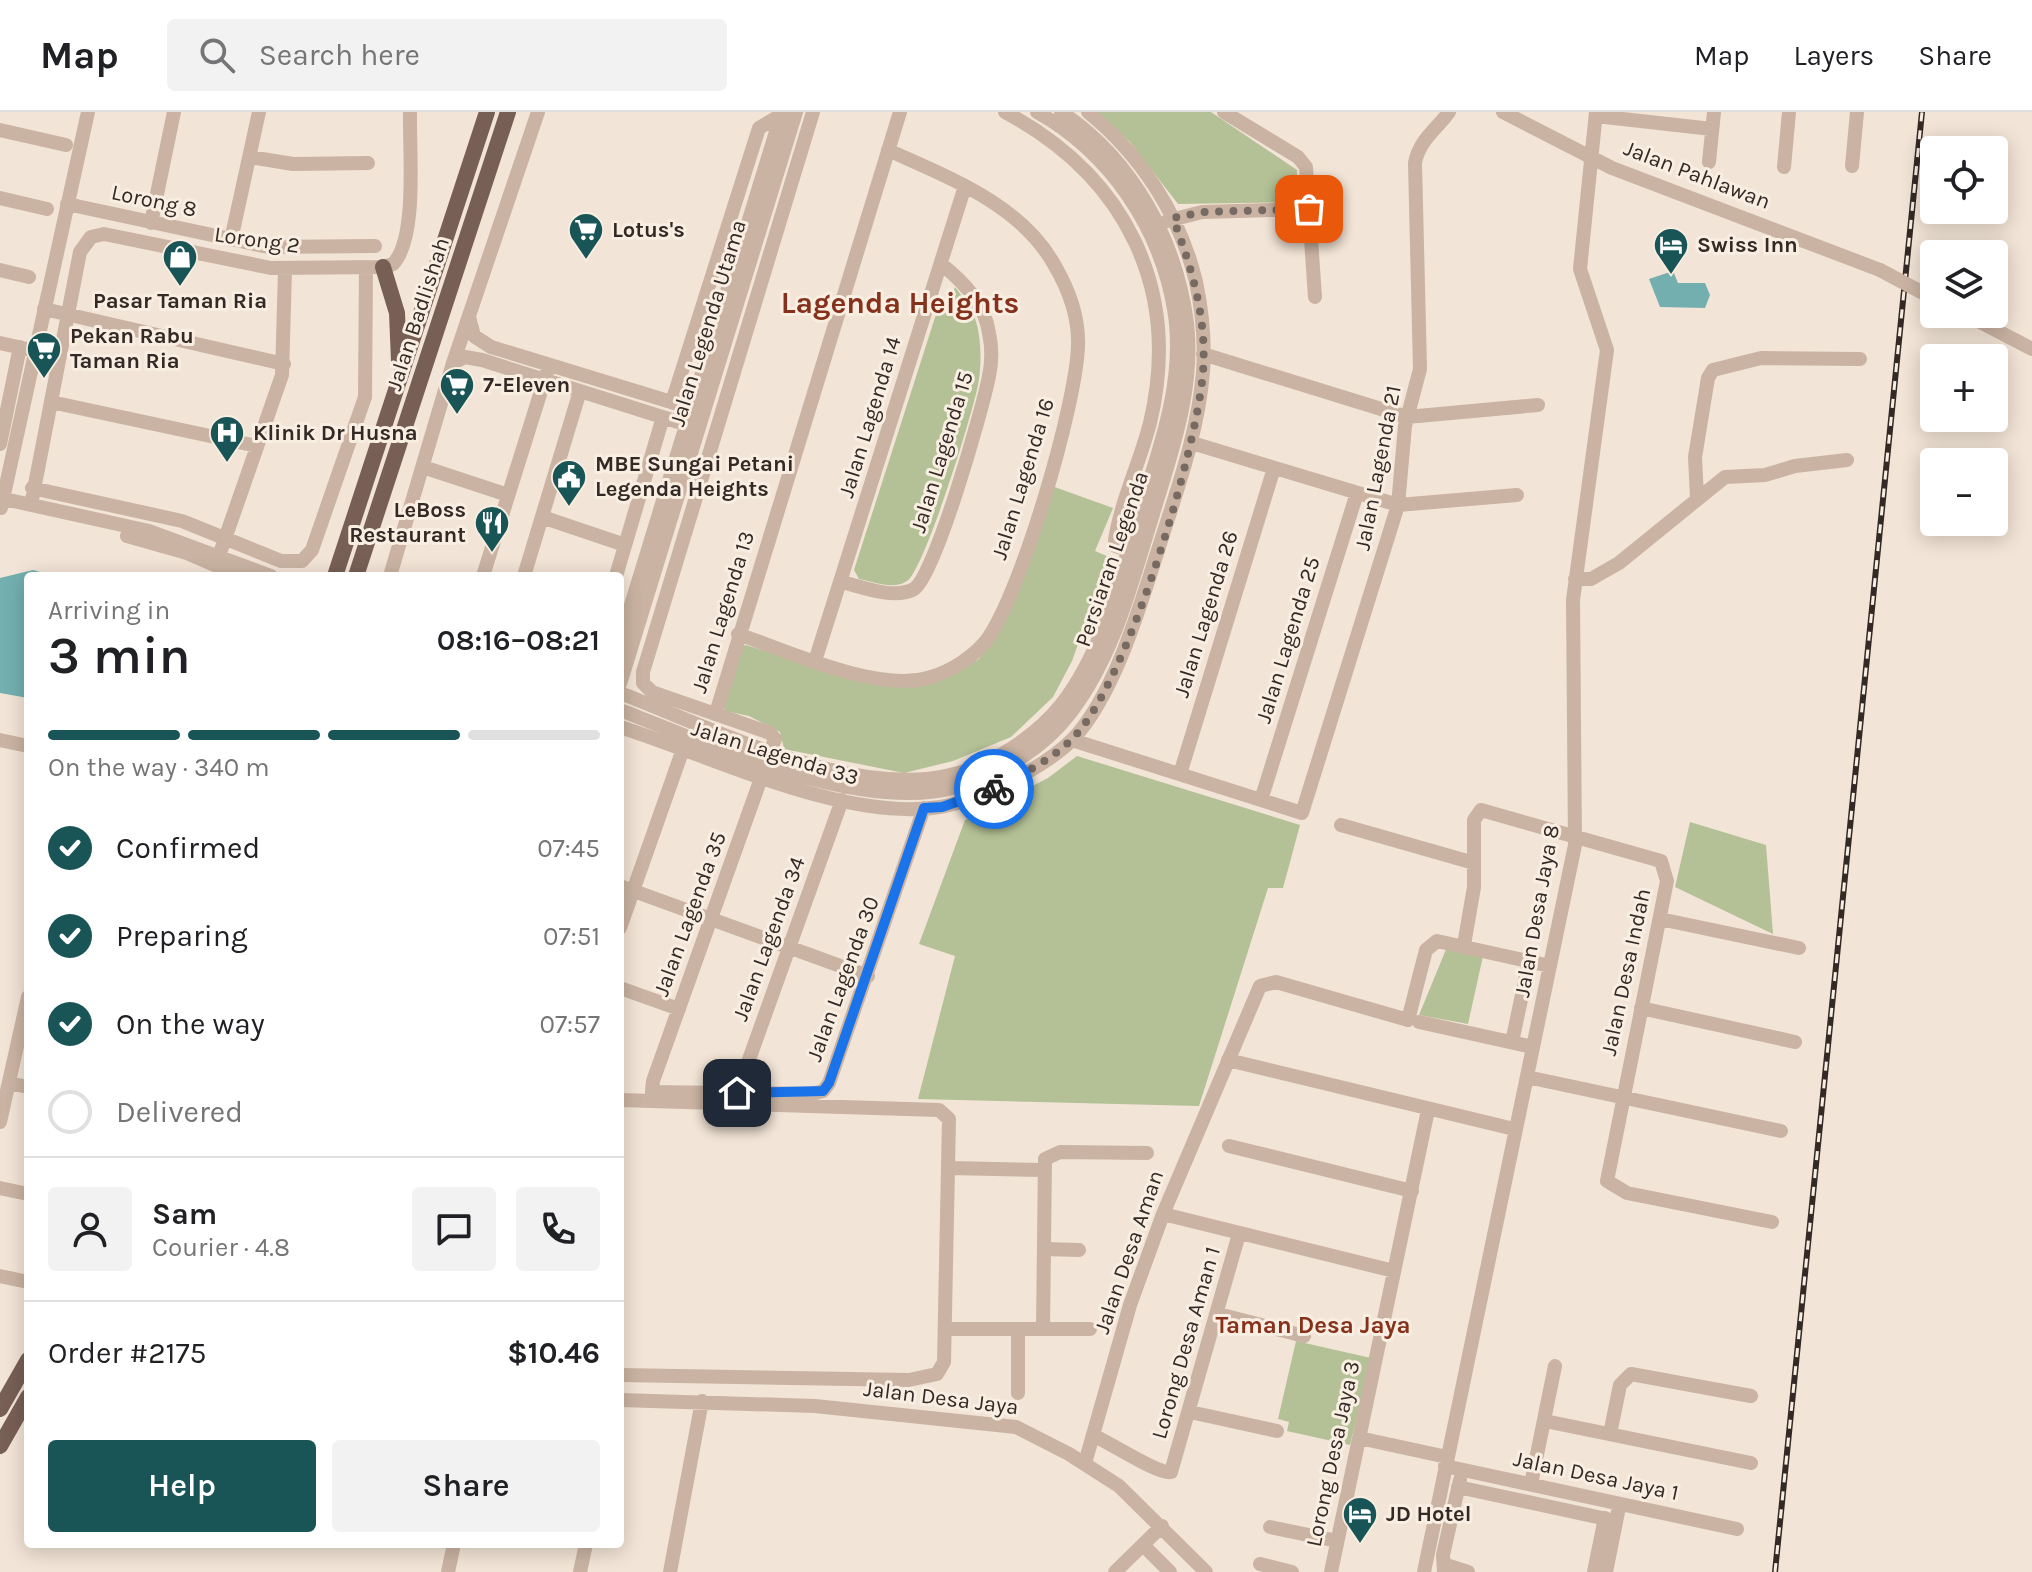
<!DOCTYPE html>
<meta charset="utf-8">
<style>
:root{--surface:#fff;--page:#f2f2f2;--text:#202124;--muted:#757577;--line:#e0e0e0;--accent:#195557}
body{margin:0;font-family:Karla,sans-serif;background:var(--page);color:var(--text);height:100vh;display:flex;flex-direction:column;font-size:30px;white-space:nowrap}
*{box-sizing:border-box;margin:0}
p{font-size:26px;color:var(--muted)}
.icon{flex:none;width:44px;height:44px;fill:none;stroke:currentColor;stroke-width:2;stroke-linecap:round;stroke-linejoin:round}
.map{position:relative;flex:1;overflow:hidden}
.sheet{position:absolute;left:24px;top:460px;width:600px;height:976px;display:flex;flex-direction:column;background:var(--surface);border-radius:8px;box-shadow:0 4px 20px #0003}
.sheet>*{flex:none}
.controls{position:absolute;left:1920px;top:24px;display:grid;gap:16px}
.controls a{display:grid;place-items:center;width:88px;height:88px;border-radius:8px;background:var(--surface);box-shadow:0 4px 20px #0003;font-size:40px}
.pin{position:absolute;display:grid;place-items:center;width:68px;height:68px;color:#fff;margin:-34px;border-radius:16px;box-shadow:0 4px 12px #0006}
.courier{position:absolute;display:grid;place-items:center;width:80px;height:80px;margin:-40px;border:6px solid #1a73e8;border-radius:50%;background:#fff;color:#222;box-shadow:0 2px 10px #0007}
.summary em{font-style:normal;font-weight:600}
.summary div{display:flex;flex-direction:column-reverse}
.summary{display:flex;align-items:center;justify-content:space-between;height:136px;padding:0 24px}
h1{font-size:52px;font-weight:600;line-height:60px}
.bar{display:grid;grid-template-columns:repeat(4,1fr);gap:12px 8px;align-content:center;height:96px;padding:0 24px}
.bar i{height:10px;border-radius:6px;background:var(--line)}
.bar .current{background:var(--accent)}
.bar p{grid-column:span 4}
.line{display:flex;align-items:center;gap:20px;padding:0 24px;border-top:2px solid var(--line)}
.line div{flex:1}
.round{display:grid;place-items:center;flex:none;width:84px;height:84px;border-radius:8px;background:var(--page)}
ol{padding:0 24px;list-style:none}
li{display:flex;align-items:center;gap:24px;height:88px}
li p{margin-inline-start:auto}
li .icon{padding:8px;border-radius:50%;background:var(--accent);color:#fff;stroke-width:4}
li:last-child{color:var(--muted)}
li i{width:44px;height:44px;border:4px solid var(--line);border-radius:50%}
.button{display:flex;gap:16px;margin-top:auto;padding:16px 24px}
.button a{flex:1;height:92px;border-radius:8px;background:var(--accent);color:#fff;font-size:32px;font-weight:600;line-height:92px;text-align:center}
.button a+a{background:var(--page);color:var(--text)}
header{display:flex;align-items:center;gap:48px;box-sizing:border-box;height:112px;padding:0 40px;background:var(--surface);border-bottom:2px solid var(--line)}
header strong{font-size:38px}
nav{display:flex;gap:44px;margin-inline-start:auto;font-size:28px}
.search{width:560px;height:72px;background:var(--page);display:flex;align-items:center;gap:20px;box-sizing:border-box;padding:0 28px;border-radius:8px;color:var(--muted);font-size:30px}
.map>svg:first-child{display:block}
.green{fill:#b4c196}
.water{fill:#74afb0}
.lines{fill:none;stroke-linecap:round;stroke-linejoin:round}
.minor{stroke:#cab3a2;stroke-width:14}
.major{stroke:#775f55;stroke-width:16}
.rail-casing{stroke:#342925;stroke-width:6}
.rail{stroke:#f9eee2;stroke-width:3;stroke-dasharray:9;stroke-linecap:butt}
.minor-bridge{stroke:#cab3a2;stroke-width:14}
.done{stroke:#766a63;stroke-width:8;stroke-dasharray:0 14.4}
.route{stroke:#1a73e8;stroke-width:10}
.labels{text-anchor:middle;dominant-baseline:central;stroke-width:6;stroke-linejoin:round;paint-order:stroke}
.street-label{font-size:22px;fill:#342925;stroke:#f9eee2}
.poi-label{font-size:22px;font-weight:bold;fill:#342925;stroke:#f9eee2;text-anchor:start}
.neighbourhood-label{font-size:24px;font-weight:bold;fill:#86311b;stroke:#f9eee2}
.district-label{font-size:30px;font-weight:bold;fill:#86311b;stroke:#f9eee2}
</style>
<header>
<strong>Map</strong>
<div class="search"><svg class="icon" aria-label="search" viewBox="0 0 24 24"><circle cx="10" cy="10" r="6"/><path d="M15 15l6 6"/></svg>Search here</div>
<nav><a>Map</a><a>Layers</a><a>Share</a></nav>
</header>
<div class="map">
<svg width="2032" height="1460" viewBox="0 0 2032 1460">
<rect width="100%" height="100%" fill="#f2e4d6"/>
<path class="green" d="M1097,0H1211L1297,58V90L1178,92L1130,30Z
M955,175C967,191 977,203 979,224C981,238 981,253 979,267C976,293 924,459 907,469C894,478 874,470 859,467L854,458L939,193L948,196Z
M1049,373L1113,396L1095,439L1109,445L1072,549L1053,585L1011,625L953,649L904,661L784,637L780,620L749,604L725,599L723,589L740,535L746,533L864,570L939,568L979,547L1001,517Z
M1077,644L1300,713L1283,776H1268L1199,994L918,987L955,844L919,832L965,708L1048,666Z
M1690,710L1766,733L1773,822L1675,775Z
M1447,835L1483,844L1468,912L1419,903Z
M1296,1229L1371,1246L1350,1333L1287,1319L1289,1310L1278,1307Z"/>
<path class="water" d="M1673,159L1678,171H1705L1710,183L1705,196L1660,195L1649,167Z
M33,458L54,464H28V586L0,581V466Z"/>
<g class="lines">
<path class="minor" d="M813,0L643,560V571L652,580L770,621L775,627L653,969L652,980L812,982L823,979L829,971L924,696
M1005,0C1125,64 1182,176 1150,311C1140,350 1121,389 1115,428L1116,434L1137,441
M1224,0L1298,45L1306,55L1315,185
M1503,0L1612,56L1880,158
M1596,4L1712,17
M0,18L66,33
M250,45L293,52L368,51
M1709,50L1714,0
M1852,54L1857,0
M1784,55L1789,0
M0,86L47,97
M67,92L268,135L375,134
M1167,109L1202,100L1309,97
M151,111L174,0
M231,128L259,0
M0,158L29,165
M44,197L284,252
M1965,202L2032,237
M469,205L474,224L491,235L681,293
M0,231L27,237
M1203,242L1407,305L1538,293
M453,251L465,245L482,248L694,315
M51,290L257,334
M672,290L759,16L781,3
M1192,331L1398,393L1517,383
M0,332L20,235
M423,355L508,383
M32,376L182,409L281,449H302L312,438L365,285L366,156
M0,386L149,419L271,464
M1697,386L1695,345L1708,266L1713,258L1761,246L1860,247
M31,393L80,140L91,125L104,122L271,156L383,155L393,152C418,126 409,37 410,0
M1,396L88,0
M542,405L625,433
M127,424L187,441L240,464
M219,444L282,263L285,158
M390,464L453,251L538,0
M483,464L547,260
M524,464L580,279
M616,464L663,305
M1575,467H1591L1619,451L1725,365L1765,363L1795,354L1847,348
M842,470C862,475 894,488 914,477C935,464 983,296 989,264C992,250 992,235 989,221C985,192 964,170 941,152
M738,522C787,539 880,582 931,565C951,559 973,545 986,529C1021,482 1076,294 1078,234C1079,206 1069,178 1055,154C1021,92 949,66 888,38
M620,529L782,0
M815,549L965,74
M620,572L796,0
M620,581C712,616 851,687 950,663C991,654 1035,625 1061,593C1101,542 1117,476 1135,415C1156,346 1187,271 1174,197C1160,115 1110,41 1037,0
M620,598C711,633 860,702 957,675C999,664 1045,635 1071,600C1113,545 1130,476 1150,412C1169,347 1195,280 1187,211C1176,127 1132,47 1061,0
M716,601L900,0
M620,615C712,644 843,710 940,695C980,688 1044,656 1073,627C1115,582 1140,494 1159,435C1177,378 1198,321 1203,260C1205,231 1202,198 1196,170C1180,103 1141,43 1088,0
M0,628L28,634
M1072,628L1302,701L1398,393L1405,314L1420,257L1415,51C1419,28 1437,17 1449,0
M1180,662L1274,356
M1261,688L1357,381
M1341,713L1474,751
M620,774L868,864
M1660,807L1799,836
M620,816L683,637
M1464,833L1474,775V708L1481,698L1661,749L1667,769L1607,1069L1627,1081L1772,1110
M620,876L679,897
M1641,896L1795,930
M1419,910L1533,935
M1512,930L1529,850
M1228,948L1514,1017
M1527,965L1781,1019
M9,971L28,975
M737,981L842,688
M620,988L939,998L949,1007L944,1250L937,1262L909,1268L620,1263
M0,1010L28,885
M1229,1034L1412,1079
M949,1056L1043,1058
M0,1076L28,1082
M1163,1102L1394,1159
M1044,1137L1079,1138
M0,1164L28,1170
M1218,1202L1304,1224
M945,1217H1090
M1043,1217L1045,1047L1060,1040L1147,1041
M1018,1281V1218
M620,1288L815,1294L1016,1315L1069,1342L1119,1374L1206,1460
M1190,1300L1277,1319
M1545,1309L1751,1351
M1610,1322L1620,1273L1631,1262L1751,1284
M1094,1324C1111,1331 1159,1363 1171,1360L1239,1122
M1359,1326L1447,1345
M1085,1351L1130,1193L1163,1102L1260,874L1276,870L1408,908L1426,838L1437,829L1550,854
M1445,1354L1737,1417
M1531,1372L1555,1254
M1458,1375L1616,1409
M1270,1415L1337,1429
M1143,1433L1170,1460
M1260,1452L1292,1460
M1446,1453L1468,1460
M448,1460L454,1432
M580,1460L586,1432
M670,1460L702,1289
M1115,1460L1162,1414
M1331,1460L1428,998
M1424,1460L1575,733L1573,488L1607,238L1580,157L1596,0
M1444,1460L1443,1443L1460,1368
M1594,1460L1605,1406
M1606,1460L1618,1400"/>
<path class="major" d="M383,155L397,201L399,249
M335,464L487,0
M356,464L508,0
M0,1297L28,1248
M0,1334L28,1285"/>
<defs>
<path id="rail" d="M1775,1460L1922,0"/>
</defs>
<use href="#rail" class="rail-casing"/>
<use href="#rail" class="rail"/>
<path class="minor-bridge" d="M1880,158L1925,182"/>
</g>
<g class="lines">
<path class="done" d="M994,677C1020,663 1050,649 1071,628C1127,575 1197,338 1203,260C1207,206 1192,157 1173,106L1202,100L1309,97"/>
<path class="route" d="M737,981L823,979L829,971L924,696L942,695L994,677"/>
</g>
<defs>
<symbol id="supermarket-pin" viewBox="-11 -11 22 30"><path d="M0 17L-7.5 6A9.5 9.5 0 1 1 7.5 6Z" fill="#195557" stroke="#f9eee2"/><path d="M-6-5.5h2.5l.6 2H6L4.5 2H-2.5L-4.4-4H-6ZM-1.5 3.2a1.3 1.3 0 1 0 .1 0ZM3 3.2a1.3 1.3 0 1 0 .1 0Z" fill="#fff"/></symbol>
<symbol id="hotel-pin" viewBox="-11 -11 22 30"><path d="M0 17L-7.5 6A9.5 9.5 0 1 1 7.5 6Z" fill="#195557" stroke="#f9eee2"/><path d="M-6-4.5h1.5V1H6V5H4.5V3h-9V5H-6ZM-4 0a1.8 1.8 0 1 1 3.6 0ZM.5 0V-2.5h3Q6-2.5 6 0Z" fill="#fff"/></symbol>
<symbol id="shop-pin" viewBox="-11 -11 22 30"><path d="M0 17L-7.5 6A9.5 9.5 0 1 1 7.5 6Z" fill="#195557" stroke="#f9eee2"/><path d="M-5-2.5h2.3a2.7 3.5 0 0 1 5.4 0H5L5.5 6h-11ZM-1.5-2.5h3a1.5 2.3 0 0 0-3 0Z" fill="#fff"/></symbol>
<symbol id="hospital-pin" viewBox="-11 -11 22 30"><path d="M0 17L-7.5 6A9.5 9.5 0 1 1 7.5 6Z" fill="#195557" stroke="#f9eee2"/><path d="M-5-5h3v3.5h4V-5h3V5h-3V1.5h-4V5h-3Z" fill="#fff"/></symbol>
<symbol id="civic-pin" viewBox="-11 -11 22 30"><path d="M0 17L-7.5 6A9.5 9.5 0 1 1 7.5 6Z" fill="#195557" stroke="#f9eee2"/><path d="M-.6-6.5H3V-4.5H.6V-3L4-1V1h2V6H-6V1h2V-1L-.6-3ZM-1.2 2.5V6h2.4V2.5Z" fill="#fff"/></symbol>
<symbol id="restaurant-pin" viewBox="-11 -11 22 30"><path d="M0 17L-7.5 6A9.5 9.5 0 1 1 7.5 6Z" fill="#195557" stroke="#f9eee2"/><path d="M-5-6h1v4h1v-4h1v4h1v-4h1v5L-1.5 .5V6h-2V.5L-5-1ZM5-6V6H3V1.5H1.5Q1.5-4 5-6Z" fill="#fff"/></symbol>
</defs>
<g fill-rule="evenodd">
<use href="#supermarket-pin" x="566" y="98" width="40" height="54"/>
<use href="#hotel-pin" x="1651" y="113" width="40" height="54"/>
<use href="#shop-pin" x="160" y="125" width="40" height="54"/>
<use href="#supermarket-pin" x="24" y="217" width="40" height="54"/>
<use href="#supermarket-pin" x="437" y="253" width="40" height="54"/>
<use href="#hospital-pin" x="207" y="301" width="40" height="54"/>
<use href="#civic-pin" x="549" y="345" width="40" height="54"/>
<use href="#restaurant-pin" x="472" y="391" width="40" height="54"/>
<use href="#hotel-pin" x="1340" y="1382" width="40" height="54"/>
</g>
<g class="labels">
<g class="street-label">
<text transform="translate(1697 63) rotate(21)">Jalan Pahlawan</text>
<text transform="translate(154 89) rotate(12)">Lorong 8</text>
<text transform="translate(257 128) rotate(8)">Lorong 2</text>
<text transform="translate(418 202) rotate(-72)">Jalan Badlishah</text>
<text transform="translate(708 211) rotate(-73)">Jalan Legenda Utama</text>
<text transform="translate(870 305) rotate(-73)">Jalan Lagenda 14</text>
<text transform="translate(942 340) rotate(-73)">Jalan Lagenda 15</text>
<text transform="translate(1378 356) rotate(-79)">Jalan Lagenda 21</text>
<text transform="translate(1023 367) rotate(-73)">Jalan Lagenda 16</text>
<text transform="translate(1112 447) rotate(-71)">Persiaran Legenda</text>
<text transform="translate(723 500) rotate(-73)">Jalan Lagenda 13</text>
<text transform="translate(1206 502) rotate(-73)">Jalan Lagenda 26</text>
<text transform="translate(1288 528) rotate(-73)">Jalan Lagenda 25</text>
<text transform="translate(775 641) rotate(17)">Jalan Lagenda 33</text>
<text transform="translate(1537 799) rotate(-80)">Jalan Desa Jaya 8</text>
<text transform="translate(690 802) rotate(-70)">Jalan Lagenda 35</text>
<text transform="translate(769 827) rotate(-70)">Jalan Lagenda 34</text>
<text transform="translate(1626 860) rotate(-78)">Jalan Desa Indah</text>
<text transform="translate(843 867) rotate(-70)">Jalan Lagenda 30</text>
<text transform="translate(1129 1140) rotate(-71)">Jalan Desa Aman</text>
<text transform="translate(1186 1231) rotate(-74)">Lorong Desa Aman 1</text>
<text transform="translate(941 1286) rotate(7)">Jalan Desa Jaya</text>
<text transform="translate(1333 1342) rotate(-78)">Lorong Desa Jaya 3</text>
<text transform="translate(1596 1364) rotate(12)">Jalan Desa Jaya 1</text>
</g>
<g class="poi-label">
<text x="612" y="118">Lotus's</text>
<text x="1697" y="133">Swiss Inn</text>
<text x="180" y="189" text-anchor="middle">Pasar Taman Ria</text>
<text x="70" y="224">Pekan Rabu<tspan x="70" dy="25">Taman Ria</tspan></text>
<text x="483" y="273">7-Eleven</text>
<text x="253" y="321">Klinik Dr Husna</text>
<text x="595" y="352">MBE Sungai Petani<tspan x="595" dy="25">Legenda Heights</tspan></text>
<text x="466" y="398" text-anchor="end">LeBoss<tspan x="466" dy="25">Restaurant</tspan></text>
<text x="1386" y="1402">JD Hotel</text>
</g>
<g class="neighbourhood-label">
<text x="1313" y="1213">Taman Desa Jaya</text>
</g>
<g class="district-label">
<text x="900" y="191">Lagenda Heights</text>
</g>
</g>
</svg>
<div class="controls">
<a><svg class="icon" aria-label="locate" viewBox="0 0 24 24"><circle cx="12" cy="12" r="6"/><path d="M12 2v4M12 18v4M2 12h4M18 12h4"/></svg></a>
<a><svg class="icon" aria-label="layers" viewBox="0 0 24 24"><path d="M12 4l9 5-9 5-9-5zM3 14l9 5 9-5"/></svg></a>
<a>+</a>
<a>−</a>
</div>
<div class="pin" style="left:1309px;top:97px;background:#ea580c"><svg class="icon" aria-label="bag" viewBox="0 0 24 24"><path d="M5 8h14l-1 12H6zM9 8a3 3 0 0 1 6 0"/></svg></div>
<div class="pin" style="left:737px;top:981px;background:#1f2937"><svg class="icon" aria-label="home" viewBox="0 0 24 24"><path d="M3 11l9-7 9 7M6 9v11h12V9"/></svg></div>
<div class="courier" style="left:994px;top:677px"><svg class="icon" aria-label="bike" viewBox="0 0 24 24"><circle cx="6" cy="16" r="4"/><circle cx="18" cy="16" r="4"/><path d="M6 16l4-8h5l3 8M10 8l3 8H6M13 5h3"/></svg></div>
<section class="sheet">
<div class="summary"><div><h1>3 min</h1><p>Arriving in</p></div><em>08:16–08:21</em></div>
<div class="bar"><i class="current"></i><i class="current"></i><i class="current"></i><i></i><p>On the way · 340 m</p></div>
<ol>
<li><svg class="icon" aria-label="check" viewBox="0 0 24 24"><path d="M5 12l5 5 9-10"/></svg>Confirmed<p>07:45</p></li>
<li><svg class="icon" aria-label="check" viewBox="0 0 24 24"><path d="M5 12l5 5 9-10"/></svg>Preparing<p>07:51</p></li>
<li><svg class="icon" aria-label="check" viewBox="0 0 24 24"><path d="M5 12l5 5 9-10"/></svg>On the way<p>07:57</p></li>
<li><i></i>Delivered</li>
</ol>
<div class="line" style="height:144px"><a class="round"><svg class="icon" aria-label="person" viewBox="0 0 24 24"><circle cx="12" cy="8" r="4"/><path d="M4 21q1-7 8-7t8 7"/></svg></a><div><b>Sam</b><p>Courier · 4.8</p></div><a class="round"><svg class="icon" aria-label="chat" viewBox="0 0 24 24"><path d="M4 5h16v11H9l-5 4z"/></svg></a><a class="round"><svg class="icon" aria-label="phone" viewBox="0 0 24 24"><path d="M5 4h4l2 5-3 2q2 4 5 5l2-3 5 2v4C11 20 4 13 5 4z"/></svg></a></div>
<div class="line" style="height:104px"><div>Order #2175</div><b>$10.46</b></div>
<div class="button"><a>Help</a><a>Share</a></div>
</section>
</div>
